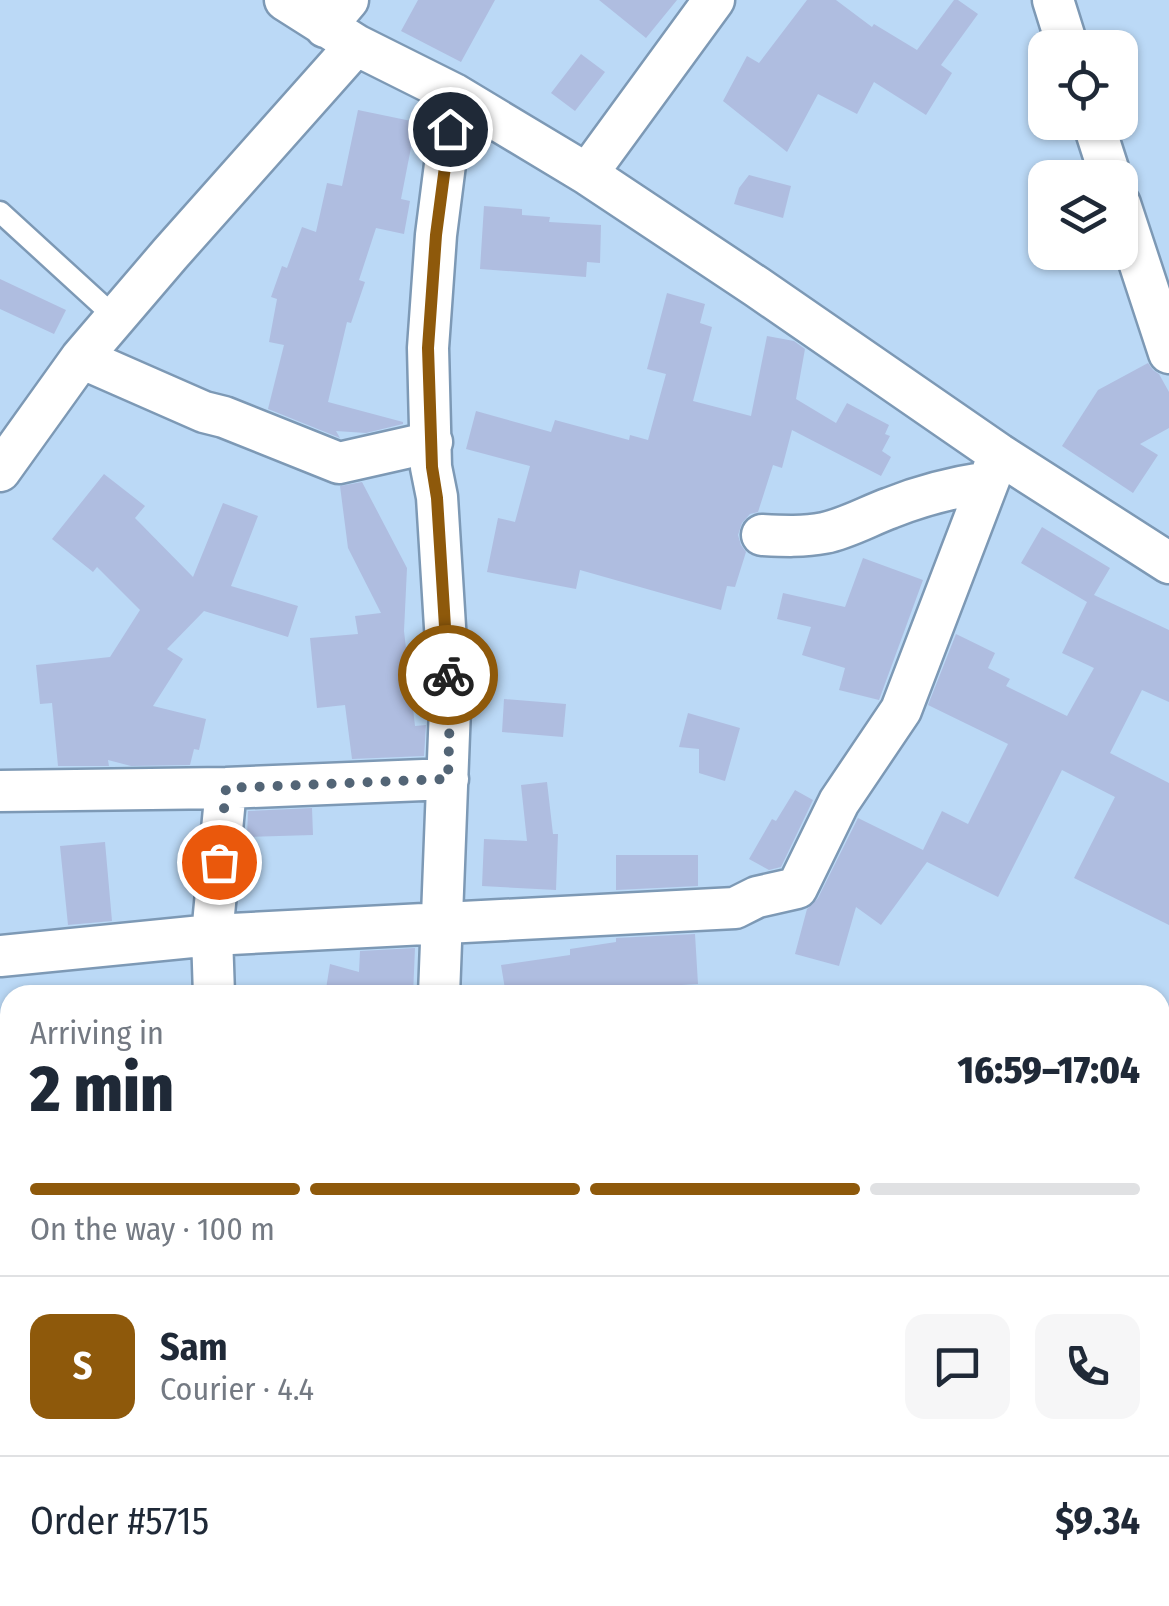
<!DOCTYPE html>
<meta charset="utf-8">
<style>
:root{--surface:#fff;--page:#f6f6f7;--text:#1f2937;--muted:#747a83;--line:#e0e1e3;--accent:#8e590b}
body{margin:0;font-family:"Fira Sans Condensed",sans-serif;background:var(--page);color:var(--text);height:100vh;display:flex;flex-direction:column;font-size:38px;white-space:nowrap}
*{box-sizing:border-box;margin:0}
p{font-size:32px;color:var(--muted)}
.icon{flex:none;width:55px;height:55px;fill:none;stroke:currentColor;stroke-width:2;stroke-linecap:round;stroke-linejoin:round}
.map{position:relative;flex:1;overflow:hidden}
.details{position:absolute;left:0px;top:985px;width:1170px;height:622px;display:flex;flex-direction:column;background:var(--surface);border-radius:30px 30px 0 0;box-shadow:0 2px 8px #0004}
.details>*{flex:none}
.buttons{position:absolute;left:1028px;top:30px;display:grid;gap:20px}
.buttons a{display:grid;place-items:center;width:110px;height:110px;border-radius:20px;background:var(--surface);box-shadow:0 2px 8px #0004;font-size:50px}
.pin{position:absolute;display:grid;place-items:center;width:85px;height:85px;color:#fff;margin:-42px;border:5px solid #fff;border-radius:50%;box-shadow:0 2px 10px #0007}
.courier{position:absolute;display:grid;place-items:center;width:100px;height:100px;margin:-50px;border:8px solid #8e590b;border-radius:50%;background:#fff;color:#222;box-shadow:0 2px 12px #0007}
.overview em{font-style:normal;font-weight:800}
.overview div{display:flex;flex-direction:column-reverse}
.overview{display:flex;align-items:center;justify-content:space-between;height:170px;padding:0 30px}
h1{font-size:65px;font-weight:800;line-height:75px}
.bar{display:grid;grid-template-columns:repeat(4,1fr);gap:15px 10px;align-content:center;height:120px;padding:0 30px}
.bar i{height:12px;border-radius:8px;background:var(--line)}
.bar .on{background:var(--accent)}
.bar p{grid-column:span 4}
.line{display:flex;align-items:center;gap:25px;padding:0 30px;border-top:2px solid var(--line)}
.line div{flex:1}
.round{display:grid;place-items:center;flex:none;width:105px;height:105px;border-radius:20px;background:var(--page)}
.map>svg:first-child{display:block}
.building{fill:#afbde0}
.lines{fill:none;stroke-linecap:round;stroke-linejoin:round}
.lane-casing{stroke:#7d99b5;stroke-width:25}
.street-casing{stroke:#7d99b5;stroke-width:45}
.lane{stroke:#fff;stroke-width:20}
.street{stroke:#fff;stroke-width:40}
.done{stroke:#536576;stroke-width:10;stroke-dasharray:0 18}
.route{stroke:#8e590b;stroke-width:12}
</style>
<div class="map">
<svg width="1169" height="1606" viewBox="0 0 1169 1606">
<rect width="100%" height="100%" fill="#bbd9f6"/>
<path class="building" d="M418,0H495L461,62L401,31Z
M599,0H677L646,38Z
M807,0H836L872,27L874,24L917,50L954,0H958L978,14L941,65L952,73L926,115L874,82L857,114L818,94L787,152L723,101L747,56L759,63Z
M581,54L605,72L575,111L551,93Z
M358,110L416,122L401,199L410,201L404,234L376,228L359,280L365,282L351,323L347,322L328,402L403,422V424L366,433L336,431L340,438L268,409L284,345L269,342L277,299L271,297L282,266L287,268L302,227L316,232L327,183L342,186Z
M749,175L791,186L783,218L734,204L739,188Z
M484,206L522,209V215L550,217L549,222L601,225L600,263L587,262L586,277L480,269Z
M0,279L66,310L54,334L0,309Z
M667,293L705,304L700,323L712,327L693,401L751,416L767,336L794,341L805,349L796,399L836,423L847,403L889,425L885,434L890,436L882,451L891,457L881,476L792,430L782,468L773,465L758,512L750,514L742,523L738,535L741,545L746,552L735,587L727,586L721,610L580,570L576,589L487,572L498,518L515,522L530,466L466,449L476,411L551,432L555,420L629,440L630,435L648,440L666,374L647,369Z
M1148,363L1153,370L1159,374L1169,392V428L1140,444L1158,455L1133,493L1062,446L1098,390Z
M104,474L145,506L135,518L193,577L223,503L258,516L231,586L298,606L288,637L204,611L167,649L183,659L153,706L206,719L199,750L194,749L190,765L131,766L108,760L109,766H58L52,703L40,704L36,665L110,657L140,610L97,567L93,572L52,539Z
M362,482L407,568L404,631L415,726L426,725L424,756L352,759L345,705L317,708L310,638L358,634L355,616L381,613L348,548L340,486Z
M1042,527L1110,568L1094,595L1169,630V702L1142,690L1110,753L1169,783V925L1074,878L1115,797L1062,770L998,897L927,862L881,925L856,907L839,966L795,954L807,909L818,898L858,818L923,850L942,811L968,824L1008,744L928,705L956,634L995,653L988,668L1010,679L1006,686L1067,716L1094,668L1062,653L1087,602L1021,563Z
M863,558L923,580L879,700L839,690L845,668L802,655L811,627L777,619L783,593L845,607Z
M504,699L566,704L563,737L502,732Z
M688,713L740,728L725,781L699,773V749L679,747Z
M547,782L553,834H558L556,890L482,886L484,839L527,841L521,785Z
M795,790L813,800L781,867L769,870L749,859L772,819L776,821Z
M312,808L313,835L247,837L248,811Z
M105,842L112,921L68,925L60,846Z
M616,855H698V886L616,890Z
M695,934L698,984L602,990L603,995H506L501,965L570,955V949L616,942V938Z
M415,948L413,995H325L330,964L359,972L360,951Z"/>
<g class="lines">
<defs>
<path id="lane" d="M0,212L116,318"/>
<path id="street" d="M285,0L356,45L454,94L587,174L757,287L999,454L1169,563
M1053,0L1068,48
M325,27L348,0
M1093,122L1111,178
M587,174L714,0
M1120,204L1169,353
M81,358L204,412L224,417L339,463L432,442
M0,471L81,358L170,254L356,45
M762,535C783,536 804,537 824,533C848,528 868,516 890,508C922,495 955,487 988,482
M0,791L226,788L448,779
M0,956L212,935L735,908L757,897L797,888L839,802L901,710L999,454
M214,995L212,935L226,788
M439,995L450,708L437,497L431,467L428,348L436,235L454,94
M1160,1496L1169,1497
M402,1606L404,1598
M644,1606L646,1598
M977,1606L979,1598"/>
</defs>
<use href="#lane" class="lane-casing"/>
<use href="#street" class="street-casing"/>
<use href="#lane" class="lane"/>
<use href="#street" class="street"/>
</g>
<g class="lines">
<path class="done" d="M219,862L226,788L448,779L450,708L448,675"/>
<path class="route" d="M448,675L437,498L432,467L428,348L436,235L450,129"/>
</g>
</svg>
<div class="buttons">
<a><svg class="icon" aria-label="locate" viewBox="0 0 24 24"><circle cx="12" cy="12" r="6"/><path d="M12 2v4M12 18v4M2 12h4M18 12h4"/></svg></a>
<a><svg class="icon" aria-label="layers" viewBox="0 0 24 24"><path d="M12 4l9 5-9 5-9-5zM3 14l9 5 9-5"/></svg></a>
</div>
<div class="pin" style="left:219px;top:862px;background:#ea580c"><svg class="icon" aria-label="bag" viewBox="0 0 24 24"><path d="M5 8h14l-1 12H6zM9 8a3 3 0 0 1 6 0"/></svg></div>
<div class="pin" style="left:450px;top:129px;background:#1f2937"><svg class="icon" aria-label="home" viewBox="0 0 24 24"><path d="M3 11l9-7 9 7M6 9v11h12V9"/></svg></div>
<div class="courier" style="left:448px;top:675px"><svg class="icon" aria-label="bike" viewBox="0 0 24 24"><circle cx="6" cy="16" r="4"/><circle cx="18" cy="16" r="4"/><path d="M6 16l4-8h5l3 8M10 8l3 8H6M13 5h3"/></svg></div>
<section class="details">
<div class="overview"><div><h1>2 min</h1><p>Arriving in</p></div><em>16:59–17:04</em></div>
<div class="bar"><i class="on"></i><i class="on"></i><i class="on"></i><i></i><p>On the way · 100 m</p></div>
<div class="line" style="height:180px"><b class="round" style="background:var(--accent);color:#fff">S</b><div><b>Sam</b><p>Courier · 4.4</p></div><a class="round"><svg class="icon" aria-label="chat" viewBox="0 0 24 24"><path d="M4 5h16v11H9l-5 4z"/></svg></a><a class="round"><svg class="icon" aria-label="phone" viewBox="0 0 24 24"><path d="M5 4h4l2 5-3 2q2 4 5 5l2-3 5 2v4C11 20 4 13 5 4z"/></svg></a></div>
<div class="line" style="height:130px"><div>Order #5715</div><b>$9.34</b></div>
</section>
</div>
